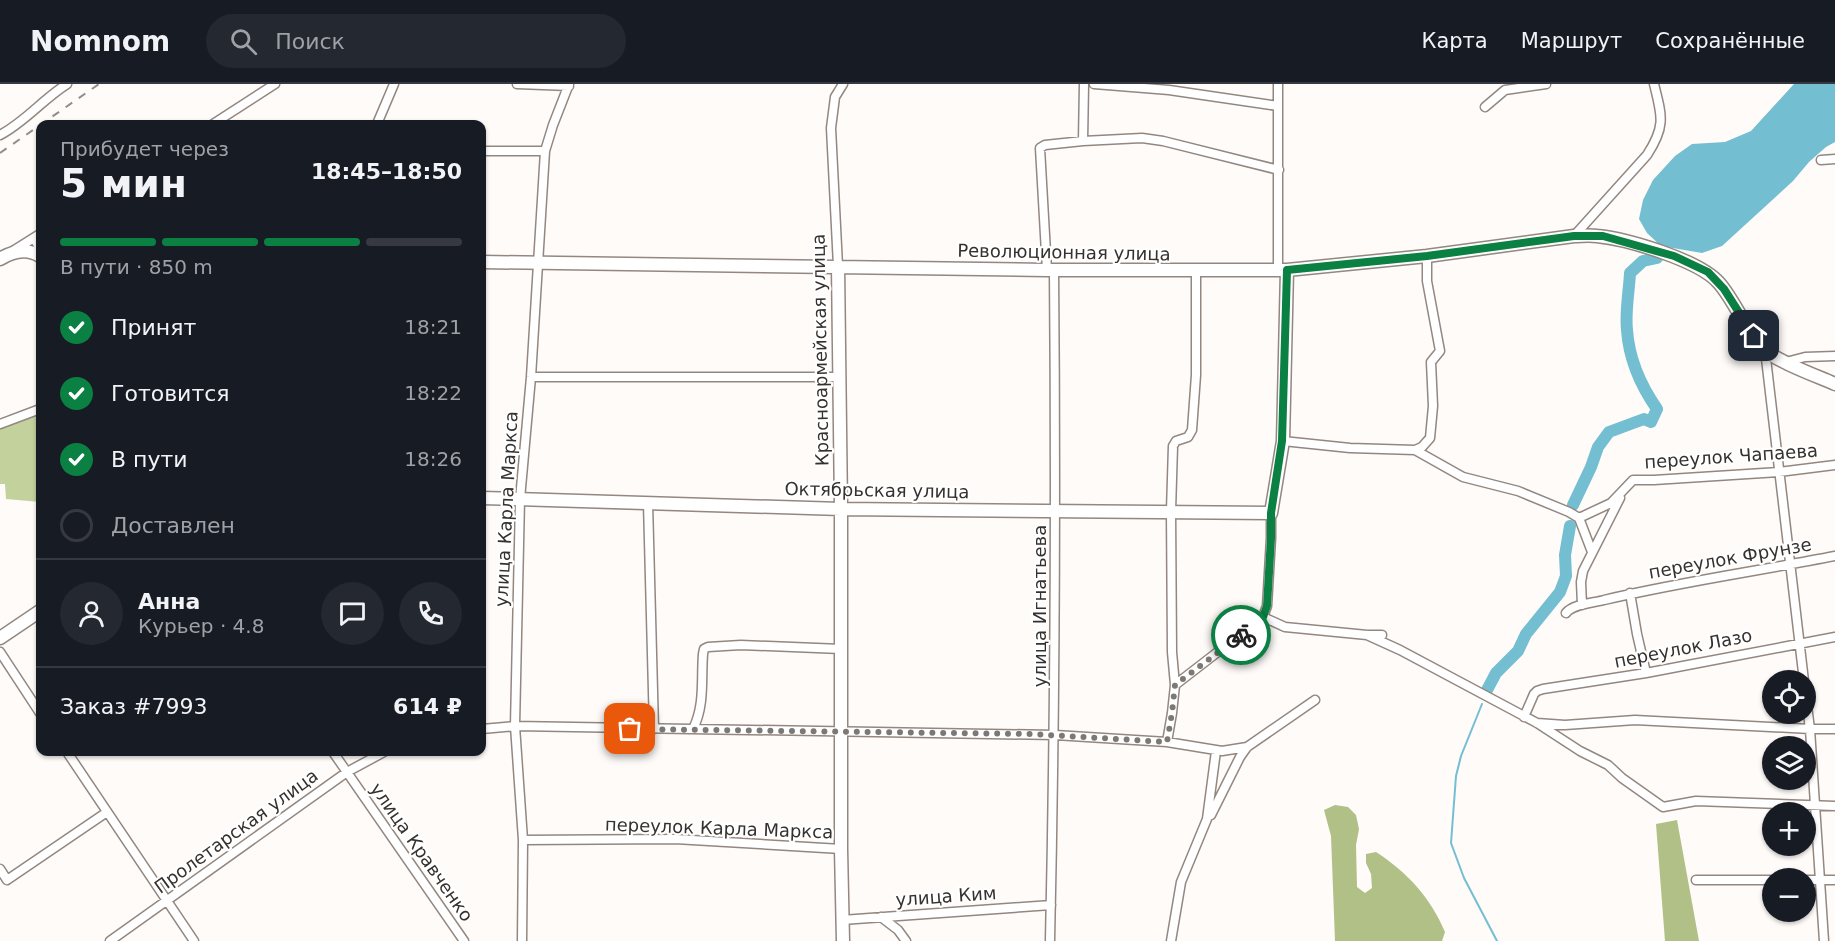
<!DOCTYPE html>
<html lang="ru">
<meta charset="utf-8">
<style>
:root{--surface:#171b24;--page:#242831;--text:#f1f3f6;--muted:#9ea1a6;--line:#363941;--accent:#0b8043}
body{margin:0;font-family:"DejaVu Sans",sans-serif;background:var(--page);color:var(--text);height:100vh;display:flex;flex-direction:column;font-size:22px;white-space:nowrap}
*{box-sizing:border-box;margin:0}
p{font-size:20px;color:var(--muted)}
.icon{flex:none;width:33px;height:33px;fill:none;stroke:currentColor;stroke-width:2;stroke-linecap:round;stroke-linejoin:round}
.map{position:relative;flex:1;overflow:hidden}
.sheet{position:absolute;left:36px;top:36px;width:450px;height:636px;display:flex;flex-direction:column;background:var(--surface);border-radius:12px;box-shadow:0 2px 4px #0004}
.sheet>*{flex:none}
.buttons{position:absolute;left:1762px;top:586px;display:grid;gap:12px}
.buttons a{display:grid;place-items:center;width:54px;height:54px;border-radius:50%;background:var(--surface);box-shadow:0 2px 4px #0004;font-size:30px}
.pin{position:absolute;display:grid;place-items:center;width:51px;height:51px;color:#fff;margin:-26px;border-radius:12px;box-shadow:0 3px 9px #0006}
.courier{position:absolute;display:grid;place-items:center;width:60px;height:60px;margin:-30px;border:4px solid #0b8043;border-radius:50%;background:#fff;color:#222;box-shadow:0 2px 8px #0007}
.summary em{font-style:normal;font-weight:800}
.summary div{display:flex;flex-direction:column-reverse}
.summary{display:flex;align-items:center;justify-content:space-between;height:102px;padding:0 24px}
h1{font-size:39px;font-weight:800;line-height:45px}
.bar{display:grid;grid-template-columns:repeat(4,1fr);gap:9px 6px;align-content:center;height:72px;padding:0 24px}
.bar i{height:8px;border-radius:4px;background:var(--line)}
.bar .active{background:var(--accent)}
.bar p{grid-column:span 4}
.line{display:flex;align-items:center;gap:15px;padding:0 24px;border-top:2px solid var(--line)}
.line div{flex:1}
.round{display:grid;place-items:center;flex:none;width:63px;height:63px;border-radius:32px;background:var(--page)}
ol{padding:0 24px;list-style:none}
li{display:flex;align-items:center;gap:18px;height:66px}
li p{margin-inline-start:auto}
li .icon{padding:6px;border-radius:50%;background:var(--accent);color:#fff;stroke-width:4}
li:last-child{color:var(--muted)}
li i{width:33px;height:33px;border:3px solid var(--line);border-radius:50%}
header{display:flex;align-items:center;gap:36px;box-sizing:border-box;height:84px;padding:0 30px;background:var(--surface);border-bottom:2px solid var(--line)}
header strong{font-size:28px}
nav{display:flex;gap:33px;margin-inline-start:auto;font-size:21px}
.search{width:420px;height:54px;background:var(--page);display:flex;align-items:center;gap:15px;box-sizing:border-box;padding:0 21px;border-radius:33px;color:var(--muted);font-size:22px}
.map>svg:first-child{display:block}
.green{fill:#c3d19c}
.forest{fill:#b1c087}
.water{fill:#74bed2}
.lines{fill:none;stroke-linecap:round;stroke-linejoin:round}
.stream{stroke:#74bed2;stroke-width:2}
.river{stroke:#74bed2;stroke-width:12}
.street-casing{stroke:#938780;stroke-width:11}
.secondary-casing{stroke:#938780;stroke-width:15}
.street{stroke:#fff;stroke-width:8}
.secondary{stroke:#fff;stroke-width:12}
.rail{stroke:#918d8a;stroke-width:2;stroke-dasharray:8 8;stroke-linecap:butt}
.done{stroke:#7c7875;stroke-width:6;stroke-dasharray:0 10.8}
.route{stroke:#0b8043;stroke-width:8}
.labels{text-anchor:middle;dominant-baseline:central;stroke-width:4.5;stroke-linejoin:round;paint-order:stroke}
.street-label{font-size:18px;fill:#36312e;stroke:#fff}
</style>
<header>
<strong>Nomnom</strong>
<div class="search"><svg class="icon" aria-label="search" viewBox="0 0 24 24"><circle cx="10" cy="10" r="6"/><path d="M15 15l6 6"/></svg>Поиск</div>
<nav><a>Карта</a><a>Маршрут</a><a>Сохранённые</a></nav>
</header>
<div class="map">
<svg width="1835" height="857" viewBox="0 0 1835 857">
<rect width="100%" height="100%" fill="#fefbf9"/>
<path class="green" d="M40,330V418L6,415L5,400H0V344Z"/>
<path class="forest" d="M1335,721L1348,723L1356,731L1359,745L1356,761L1357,803L1365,809L1372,804L1371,790L1366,779V770L1376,768C1407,788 1431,814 1445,848L1442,857H1335L1331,752L1324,726Z
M1677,736L1699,857H1665L1656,740Z"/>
<path class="water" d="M1794,0H1835V58L1826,63L1809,78L1793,97L1722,162L1702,169L1661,162L1647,149L1639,135L1643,116L1653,96L1675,72L1692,60L1725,58L1751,47Z"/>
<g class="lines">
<path class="stream" d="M1482,620L1461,672L1456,692L1451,759L1464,794L1497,857"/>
<path class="river" d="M1573,421L1591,383L1598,363L1609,348L1644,335L1651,338L1657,325C1641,302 1629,275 1627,246C1625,228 1629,208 1630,189L1643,177L1657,174L1664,159
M1487,606L1496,589L1518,567L1526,550L1560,508L1566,492L1565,471L1570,442"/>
<defs>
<path id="street" d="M517,0L569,2
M1094,0L1169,6L1278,22
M1278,0V186
M1485,23L1505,6L1546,0
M213,40L275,0
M377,40L394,0
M0,51C25,38 43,15 67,0
M1083,57L1084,0
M482,67H545
M1821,76L1835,75
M1574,152L1647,71C1666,42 1662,32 1654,0
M34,154L40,165
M13,167L40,150
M838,182L831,44L835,13L843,0
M1047,186L1040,64L1045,61L1083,57L1142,54L1163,57L1279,86
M1765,266L1804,597
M1786,278L1805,273L1835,272
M531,293H840
M0,340L40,325
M1283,357L1350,364L1415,366L1422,363L1430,354L1433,322L1431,278L1440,267L1427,197V172
M1415,366L1463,393L1518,407L1569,428L1579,434L1592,468
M648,419L654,645
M1579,434L1611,419L1633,396H1654L1779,388L1835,381
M1630,509L1637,550L1646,589
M1582,521L1581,498L1583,487L1620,414
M1566,529C1573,520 1593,519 1604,516C1680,498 1758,487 1835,472
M1263,533L1285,543L1367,551H1382
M1367,551L1400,566L1537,639L1580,667L1608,681L1622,694L1663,723L1696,717L1835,722
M0,568L40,629
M1175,601L1263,533L1267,522L1271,454V429
M1806,614L1810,645L1824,857
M1524,633L1534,610L1537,607L1543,605L1646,589L1835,553
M1537,639L1565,641L1635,636L1810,645H1835
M482,645L515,642L1055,651L1167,658L1222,667L1247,663
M693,645C705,621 701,596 703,570L704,565L708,563L741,561L841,565
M1167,658L1172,629L1175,601L1172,568L1171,427L1173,362L1176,357L1188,353L1192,346L1196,291V187
M67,668L194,857
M333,668L464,857
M1211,731L1240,673L1247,663L1315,616
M523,756L675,755L841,765
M0,785L7,796L107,728
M1696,796H1773
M1806,796H1835
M881,833L898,846L906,857
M842,836L1051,821
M110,857L347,688L384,668
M522,857L523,756L515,642L520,415L531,293L545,67L553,41L569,0
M1050,857C1055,633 1056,410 1054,186
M1171,857L1181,798L1207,735L1216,667"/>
<path id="secondary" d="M0,175C13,167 27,164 40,172
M482,178L1047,186H1287L1427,172L1574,152C1582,152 1589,151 1597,152C1627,155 1699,176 1719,199C1735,217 1748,251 1765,266C1778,278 1817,292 1835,300
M838,182L841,425V765L843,857
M482,414L841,425L1271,429L1283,357L1287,186
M0,554L40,527"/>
</defs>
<use href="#street" class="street-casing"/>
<use href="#secondary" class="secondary-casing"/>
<use href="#street" class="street"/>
<use href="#secondary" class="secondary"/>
<path class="rail" d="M0,69L99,0"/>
</g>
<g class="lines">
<path class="done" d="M630,645L1031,650L1167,658L1172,629L1175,601L1241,551"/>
<path class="route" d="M1241,551L1263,533L1267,522L1271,454V429L1282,357L1287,186L1427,172L1574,152H1603L1674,172L1708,188L1724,205L1754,252"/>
</g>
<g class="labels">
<g class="street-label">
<text transform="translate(1064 168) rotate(1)">Революционная улица</text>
<text transform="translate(820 266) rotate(-91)">Красноармейская улица</text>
<text transform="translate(1731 372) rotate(-4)">переулок Чапаева</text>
<text transform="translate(877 406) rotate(1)">Октябрьская улица</text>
<text transform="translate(506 425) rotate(-87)">улица Карла Маркса</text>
<text transform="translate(1730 474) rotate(-10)">переулок Фрунзе</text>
<text transform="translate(1039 522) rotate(-90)">улица Игнатьева</text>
<text transform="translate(1683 564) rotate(-11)">переулок Лазо</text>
<text transform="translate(719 744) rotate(2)">переулок Карла Маркса</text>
<text transform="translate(236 747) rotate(-36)">Пролетарская улица</text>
<text transform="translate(422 768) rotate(55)">улица Кравченко</text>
<text transform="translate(946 812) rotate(-4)">улица Ким</text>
</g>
</g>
</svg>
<div class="buttons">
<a><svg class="icon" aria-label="locate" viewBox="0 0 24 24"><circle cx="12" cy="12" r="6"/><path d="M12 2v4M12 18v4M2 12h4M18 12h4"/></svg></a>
<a><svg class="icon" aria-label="layers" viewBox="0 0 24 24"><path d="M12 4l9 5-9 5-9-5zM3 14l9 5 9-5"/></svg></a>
<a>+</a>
<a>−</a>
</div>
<div class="pin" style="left:630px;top:645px;background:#ea580c"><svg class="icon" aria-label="bag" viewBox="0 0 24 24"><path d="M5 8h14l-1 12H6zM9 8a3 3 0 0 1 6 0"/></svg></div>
<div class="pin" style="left:1754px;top:252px;background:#1f2937"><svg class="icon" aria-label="home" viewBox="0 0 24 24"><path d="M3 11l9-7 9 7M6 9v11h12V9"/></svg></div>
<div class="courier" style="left:1241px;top:551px"><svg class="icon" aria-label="bike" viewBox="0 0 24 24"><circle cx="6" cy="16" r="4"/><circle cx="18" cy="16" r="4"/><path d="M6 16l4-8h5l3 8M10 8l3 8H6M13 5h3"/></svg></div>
<section class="sheet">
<div class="summary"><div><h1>5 мин</h1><p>Прибудет через</p></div><em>18:45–18:50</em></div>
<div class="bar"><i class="active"></i><i class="active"></i><i class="active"></i><i></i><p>В пути · 850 m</p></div>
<ol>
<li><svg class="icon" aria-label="check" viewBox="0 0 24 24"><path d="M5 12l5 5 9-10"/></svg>Принят<p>18:21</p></li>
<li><svg class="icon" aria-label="check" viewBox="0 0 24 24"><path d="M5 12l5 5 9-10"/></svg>Готовится<p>18:22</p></li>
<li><svg class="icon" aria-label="check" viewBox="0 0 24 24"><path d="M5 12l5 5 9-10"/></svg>В пути<p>18:26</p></li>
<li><i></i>Доставлен</li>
</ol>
<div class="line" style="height:108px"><a class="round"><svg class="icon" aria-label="person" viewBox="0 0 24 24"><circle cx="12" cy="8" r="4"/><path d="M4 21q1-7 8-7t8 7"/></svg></a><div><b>Анна</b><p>Курьер · 4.8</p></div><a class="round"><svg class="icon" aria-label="chat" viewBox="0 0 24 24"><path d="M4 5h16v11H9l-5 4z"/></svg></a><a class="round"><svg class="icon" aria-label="phone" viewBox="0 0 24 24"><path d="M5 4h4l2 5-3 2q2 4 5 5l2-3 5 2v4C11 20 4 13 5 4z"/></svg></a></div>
<div class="line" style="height:78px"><div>Заказ #7993</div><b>614 ₽</b></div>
</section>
</div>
